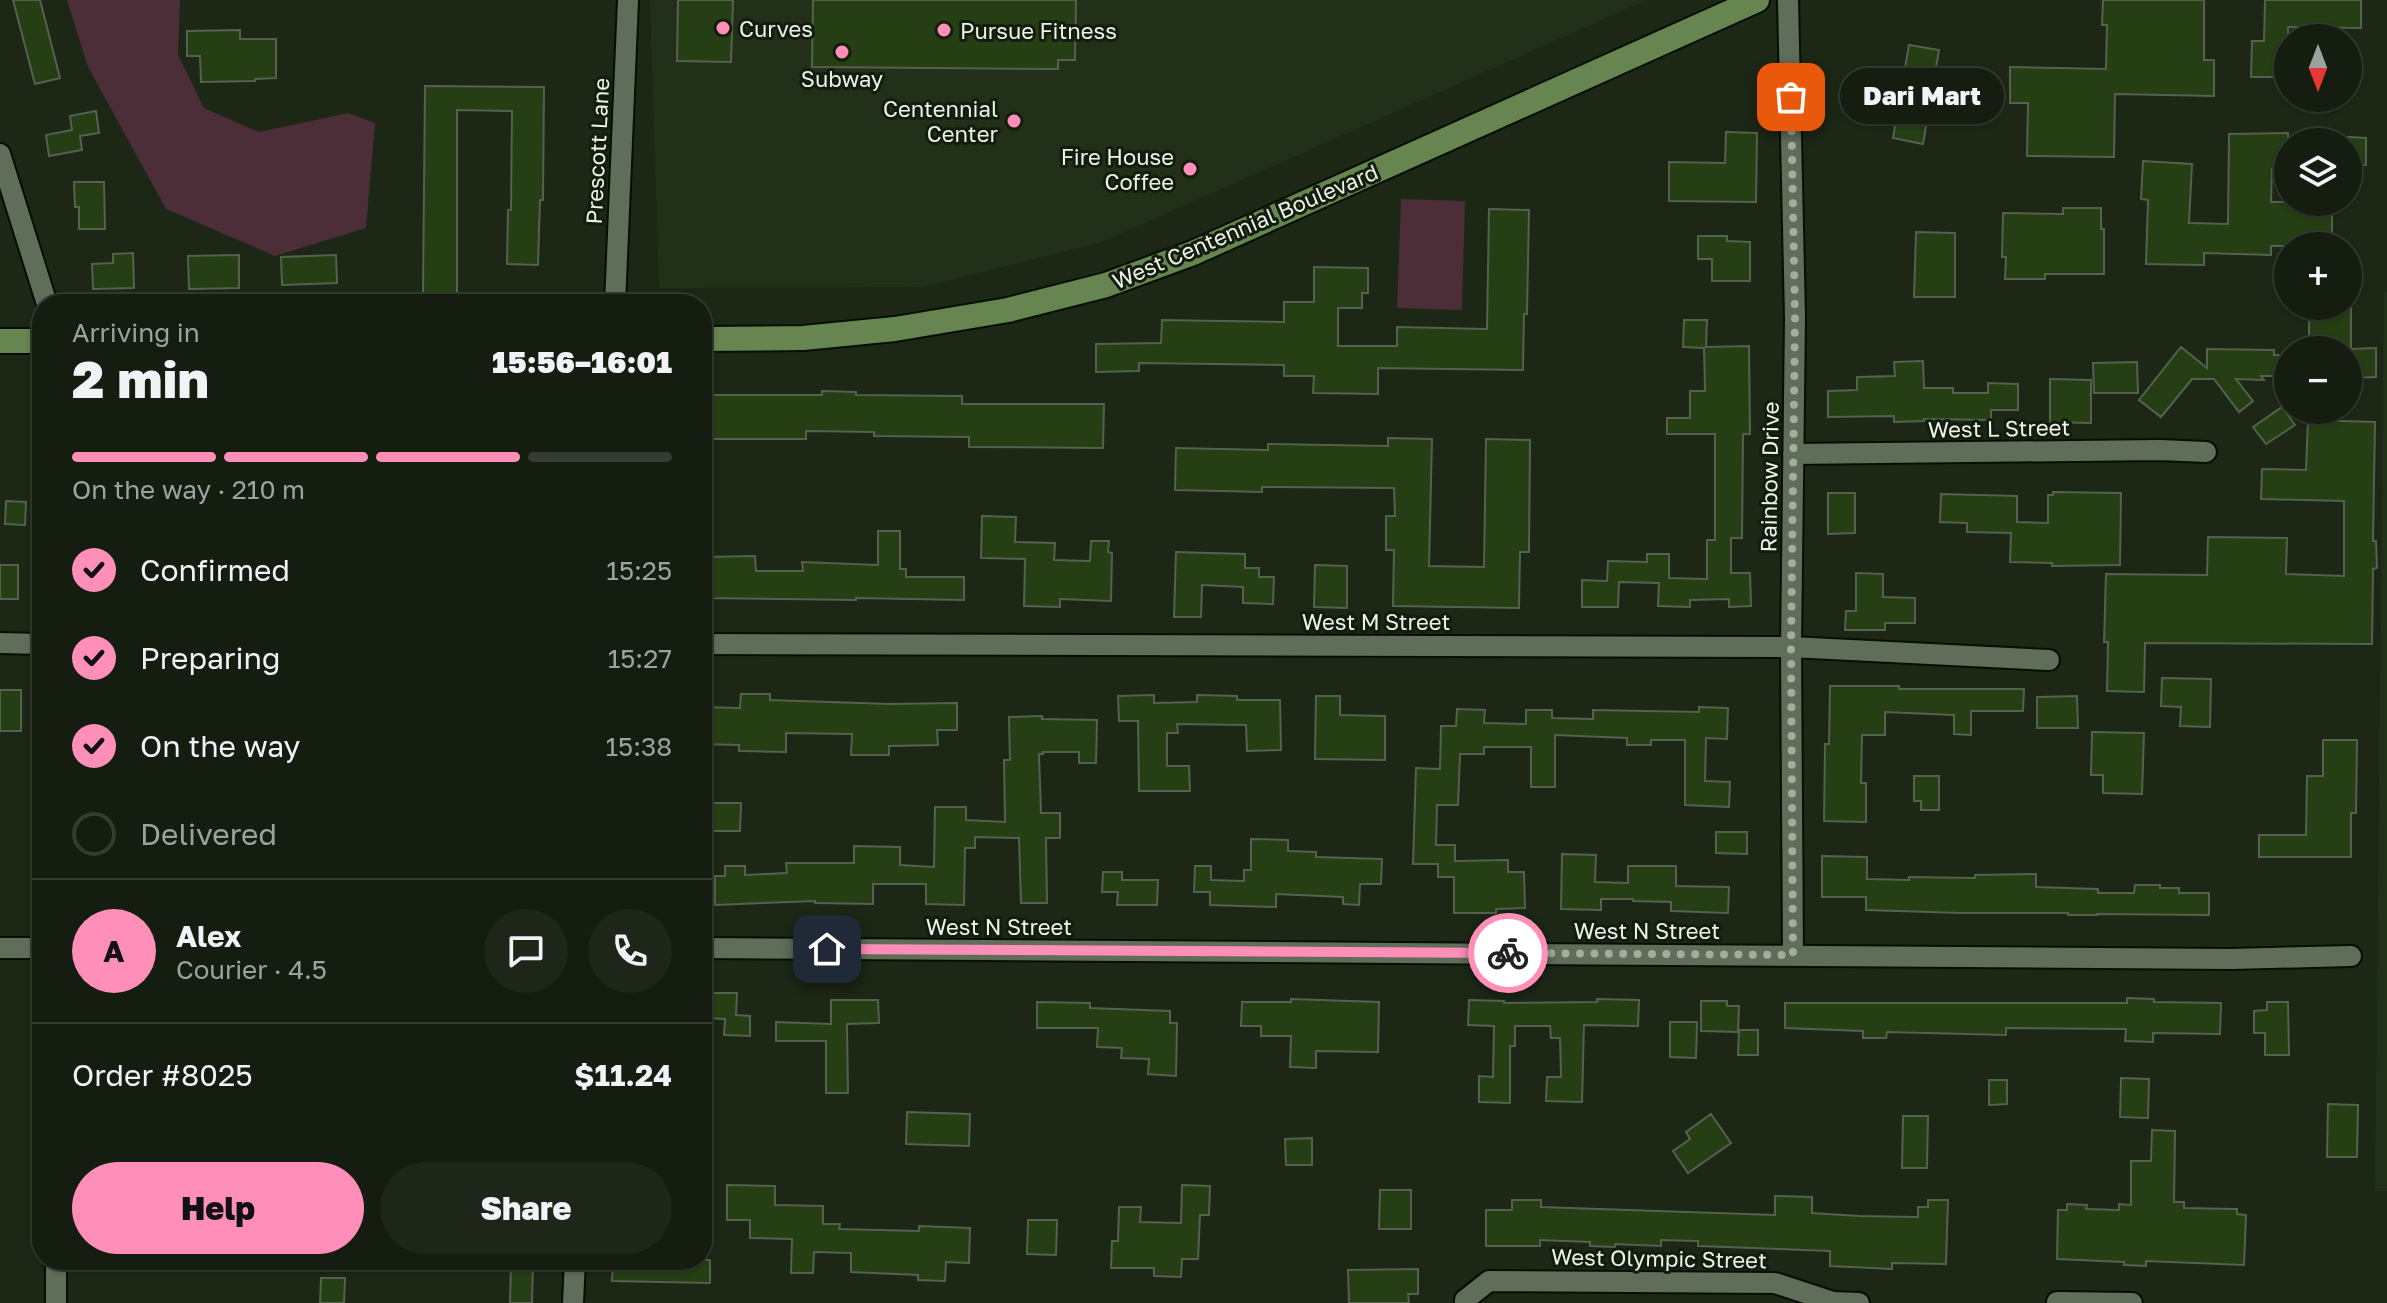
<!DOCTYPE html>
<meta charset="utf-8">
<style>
:root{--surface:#151d10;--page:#1e2619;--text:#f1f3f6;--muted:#9da29f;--line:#343b30;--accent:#ff8eb9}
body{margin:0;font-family:"Golos Text",sans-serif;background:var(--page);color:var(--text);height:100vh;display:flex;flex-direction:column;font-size:30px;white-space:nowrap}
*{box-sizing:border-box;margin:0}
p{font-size:26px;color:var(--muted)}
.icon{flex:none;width:44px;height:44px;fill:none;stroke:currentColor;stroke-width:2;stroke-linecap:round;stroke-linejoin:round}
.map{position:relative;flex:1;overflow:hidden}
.side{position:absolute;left:32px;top:294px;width:680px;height:976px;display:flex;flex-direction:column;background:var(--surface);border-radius:32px;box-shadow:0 2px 6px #0004,0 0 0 2px var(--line)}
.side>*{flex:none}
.needle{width:52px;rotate:180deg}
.buttons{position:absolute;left:2274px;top:24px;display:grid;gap:16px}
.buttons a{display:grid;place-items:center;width:88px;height:88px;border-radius:50%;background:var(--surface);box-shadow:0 2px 6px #0004,0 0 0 2px var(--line);font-size:40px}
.pin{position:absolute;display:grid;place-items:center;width:68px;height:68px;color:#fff;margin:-34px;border-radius:16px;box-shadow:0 4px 12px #0006}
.courier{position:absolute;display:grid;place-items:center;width:80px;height:80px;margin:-40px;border:6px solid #ff8eb9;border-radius:50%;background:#fff;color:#222;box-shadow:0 2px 10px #0007}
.bubble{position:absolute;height:56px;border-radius:28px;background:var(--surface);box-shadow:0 2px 6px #0004,0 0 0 2px var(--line);font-size:26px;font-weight:800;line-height:56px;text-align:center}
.summary em{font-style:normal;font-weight:800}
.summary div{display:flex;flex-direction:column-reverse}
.summary{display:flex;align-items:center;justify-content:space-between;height:136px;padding:0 40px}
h1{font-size:52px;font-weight:800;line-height:60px}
.bar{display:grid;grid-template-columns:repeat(4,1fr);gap:12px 8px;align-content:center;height:96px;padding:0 40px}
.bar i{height:10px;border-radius:6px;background:var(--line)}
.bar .active{background:var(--accent)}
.bar p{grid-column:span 4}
.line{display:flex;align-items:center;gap:20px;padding:0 40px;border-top:2px solid var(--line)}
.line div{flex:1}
.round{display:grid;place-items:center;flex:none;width:84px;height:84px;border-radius:42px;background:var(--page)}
ol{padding:0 40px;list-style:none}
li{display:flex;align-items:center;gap:24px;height:88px}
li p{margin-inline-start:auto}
li .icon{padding:8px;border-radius:50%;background:var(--accent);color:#111;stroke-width:4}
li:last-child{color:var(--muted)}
li i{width:44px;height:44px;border:4px solid var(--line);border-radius:50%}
.action{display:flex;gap:16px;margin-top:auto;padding:16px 40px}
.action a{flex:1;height:92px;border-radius:48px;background:var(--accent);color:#111;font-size:32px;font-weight:800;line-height:92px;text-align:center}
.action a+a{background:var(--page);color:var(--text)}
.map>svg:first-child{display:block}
.built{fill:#223019}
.green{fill:#4b2e38}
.building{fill:#253e14;stroke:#55614e;stroke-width:2}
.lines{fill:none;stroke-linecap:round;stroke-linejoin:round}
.street-casing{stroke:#060f03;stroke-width:24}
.secondary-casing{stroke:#060f03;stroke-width:28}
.street{stroke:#606d59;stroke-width:20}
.secondary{stroke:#668551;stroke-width:24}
.done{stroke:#a3ac9e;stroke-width:8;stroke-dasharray:0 14.4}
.route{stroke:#ff8eb9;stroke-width:10}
.poi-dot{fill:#ff8eb9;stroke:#131d0d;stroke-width:3}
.labels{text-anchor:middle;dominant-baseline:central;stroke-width:6;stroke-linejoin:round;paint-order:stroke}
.poi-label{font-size:22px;fill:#ecf3e8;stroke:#131d0d;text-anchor:start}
.street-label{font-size:22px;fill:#ecf3e8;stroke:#131d0d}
</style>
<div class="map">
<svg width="2387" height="1303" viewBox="0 0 2387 1303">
<rect width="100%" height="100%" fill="#1c2716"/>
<path class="built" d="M650,0H1647L1102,242L924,287L659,288Z
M2384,292H2387V1191H2375Z"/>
<path class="green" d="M67,0H180L178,55L204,108L259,132L348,113L375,123L366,228L275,256L166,209L88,67Z
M1401,199L1465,201L1462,310L1397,308Z"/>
<path class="building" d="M13,0H40L60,78L35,84Z
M678,0H733L731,62L677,61Z
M813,0H1076L1075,60H1058V69L812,67Z
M2103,0H2204V60H2214V96L2115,94L2114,157L2027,156L2028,103H2010V67L2106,69L2107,25H2102Z
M2265,0H2361V28L2288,27V77H2251L2252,41H2264Z
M240,30V39H276V78L255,79V81L201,82L200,56H187V31Z
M1909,45L1939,50L1923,144L1893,138Z
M425,86L544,87L543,200H540L538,265L507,264L508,210H511L512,111L457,110V293H423Z
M96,111L99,133L80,136L82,150L49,156L46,135L72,130L70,116Z
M1726,132L1757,133L1756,202L1669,201V162L1725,163Z
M2288,133V158H2283L2284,169H2272L2271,202H2332V246H2271V255L2204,253V265L2146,264L2148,200L2141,199L2143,161L2192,164L2189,223L2228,224L2229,134Z
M2348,137L2366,138V165L2348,164Z
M74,182H104L105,229H79V207H75Z
M2063,208H2101V229H2104V274H2045V279H2005L2006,257H2002L2003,213L2063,214Z
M1489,209L1529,210L1527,314H1524L1523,370L1378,368V394L1313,393L1314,376H1284V365L1139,363V371L1096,372V344L1161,343L1162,320L1284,322V302H1314V267L1368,268V293H1362V308H1338V346H1397V327L1487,329Z
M1916,232L1955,233V297H1914Z
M1698,236H1727V241L1750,242V281H1712V259H1698Z
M133,253L134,288L93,289L92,264L113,263V254Z
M239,255V288L189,289L188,256Z
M336,255L337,283L282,285L281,257Z
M2309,306H2351V349L2376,348V377L2348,378V350H2309Z
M1684,320H1707L1706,347L1749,346L1750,434H1743L1742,538H1731V573H1750L1751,606L1729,607V599L1690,600V607L1658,606L1659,583L1619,582L1618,607H1582V580L1607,581L1608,561L1647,562V554H1669V578L1707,579V540H1715V434H1667V418H1690V391H1705L1704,348L1683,347Z
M2181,347L2207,368V349L2274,350V355H2288V376H2261L2264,380L2236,379L2253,401L2239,412L2214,379H2192L2161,417L2139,400Z
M1923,361L1924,388H1953V393H1988V383L2018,384V410H1991V420L1924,419V421L1894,422V416L1828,417V391L1857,390V377L1895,376L1894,362Z
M2137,362L2138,393H2094L2093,363Z
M2050,379L2091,380V423L2050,422Z
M822,391L856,392V395L962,396V404H1104L1103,448L969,447V437L874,436V432L806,431V439H702V405H709V395H822Z
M2282,407L2295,425L2266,444L2253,427Z
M2308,420L2375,422L2373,541H2376L2377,568L2373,569L2372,644L2145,643L2144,692L2107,691L2108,642H2104L2106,574L2207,575L2208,537L2287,538L2286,574L2344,576V501L2261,499L2262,469L2306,470Z
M1388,438L1432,439L1429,566L1484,567L1486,439L1530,440L1529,552H1520L1519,608L1393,606L1394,550H1386V516H1395L1394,488L1262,487V492L1175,490L1176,448L1268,450V444L1388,446Z
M2053,492L2121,493L2120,565L2052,566V563L2010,562L2011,533L1967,532V523L1940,522L1941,494L2017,496V522L2048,523V495H2053Z
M1828,493H1855V533L1828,534Z
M6,501L26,502L25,525L5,524Z
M982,516L1016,517L1015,542L1055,543L1054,560L1090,561L1091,541H1109L1108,552L1112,553L1111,601L1060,599V607L1024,606L1025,559L981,558Z
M878,531H900V569H906V577H964V600L856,598V600L702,598V557L755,556L756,571H803L802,562L878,565Z
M1176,552L1245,554V568H1259V577H1274L1273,604L1243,603V587L1202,585L1201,617H1174Z
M0,565H18V599H0Z
M1315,565L1347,566V608L1314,607Z
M1856,573L1883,574V597L1915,598V623H1885V630H1845L1846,611H1856Z
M2162,678L2211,679L2210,727L2180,726L2181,707L2161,706Z
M1830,686H1899V689H2024L2023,711H1971V735L1954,734V715L1885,712V735H1862L1861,783H1866V822L1824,821L1825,744H1829Z
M0,690H21V731H0Z
M741,694H770V700L890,704L957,703V730H937L938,745L889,746V755H851L852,734L786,733V752L739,751V745L702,744V707L740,708Z
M1154,695V703L1197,702V695L1237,696V700H1280L1281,750L1247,751L1246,725L1177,724L1178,733H1167V766H1189L1190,791H1139L1138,721H1119L1118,696Z
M1316,696H1340V715L1385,716V760L1315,759Z
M2077,696L2078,728H2037V697Z
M1699,707L1728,708L1727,739L1706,738L1705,781L1730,782L1729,807L1685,805V740H1651V745H1627V738L1555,735V787H1531V747H1484V754H1460L1458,805H1437L1436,845H1455V861L1508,860V872H1524L1525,908L1496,909V913H1454V877H1438V864H1413L1416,768L1440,769L1441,726H1456L1457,709L1485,710L1484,723L1526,724V710H1552V718L1593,719V710L1699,712Z
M1042,716V719L1097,720L1096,763H1079V752H1043V754H1039L1041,813H1060V838H1046L1047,903H1021L1019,838L975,837V848H965L964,905L926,904V884H873V904L815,903V901L715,905V876H725V866H745V875L787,873L786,863H854V846L900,847V865L934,867L935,807H966V820L1005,822L1004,760H1010L1009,717Z
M2092,732L2144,733L2142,794L2103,793V775H2091Z
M2323,740H2357L2356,813H2351V857H2259V835H2306L2307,776H2323Z
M1914,776H1939V810H1921V801H1914Z
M702,803H741L740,831H702Z
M1716,832H1747V854L1716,853Z
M1251,839L1288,840V851L1316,852V857L1382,859L1381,884H1360L1359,905L1343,904V897L1276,894V907L1210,905V892H1194L1195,866H1211V880L1244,881V870H1251Z
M1562,854L1596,855L1595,882L1628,883V866H1676V886L1729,887L1728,913L1671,911V902L1633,901V899H1601V910L1561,909Z
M1822,856L1867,857V879L1909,880V877L1975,878V875L2036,874V887L2098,889V893H2134L2135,885H2160V888H2179V893H2209V915L2097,914V915H2068V913H1962L1866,910V897H1822Z
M1103,872H1122V880H1158L1157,905H1117L1118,892H1102Z
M707,993H737L736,1015L750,1016V1036L724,1035L725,1019L706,1018Z
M2127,998L2154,999V1002L2221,1003L2220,1034L2153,1033V1042L2125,1041L2126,1029L2006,1028V1035L1887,1032L1886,1038H1863V1031L1785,1028V1003H2127Z
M1291,999L1379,1002L1378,1052L1316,1051V1068L1290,1067L1291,1036H1261V1026H1241L1242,1002H1291Z
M1597,999L1639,1000L1638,1026L1584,1025L1582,1102L1546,1101L1547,1077H1561L1560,1038H1551L1550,1026H1515V1046H1510V1103L1479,1102V1076L1493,1077L1494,1026L1468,1025L1469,1000L1504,1001V1003L1597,1002Z
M831,1000H878L879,1023L847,1024L848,1093H826V1041H776V1022L831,1024Z
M1701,1001H1727V1006H1739L1738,1032L1701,1031Z
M1037,1002L1090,1003V1008L1170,1011V1023H1177L1176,1076L1148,1074L1149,1059L1121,1058L1122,1048L1097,1047L1098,1028H1037Z
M2267,1002H2288L2289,1055H2265V1033H2254V1011L2267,1010Z
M1670,1022H1697L1696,1058L1670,1057Z
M1739,1030H1758V1055H1738Z
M2121,1078L2149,1079L2148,1118L2120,1117Z
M1989,1080H2007V1104L1989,1105Z
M2328,1104L2358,1105L2357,1157H2327Z
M907,1112L970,1114L969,1146L906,1144Z
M1711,1114L1731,1143L1688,1173L1673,1151L1690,1139L1686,1132Z
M1903,1116H1928L1927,1168H1902Z
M2152,1130L2175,1131L2174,1202H2184V1208L2237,1209V1214L2246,1215L2244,1265L2146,1261V1266L2124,1265V1262L2057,1259L2058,1210H2067V1204L2087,1205L2086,1209L2119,1210V1204L2131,1205V1161H2151Z
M1312,1138V1165H1286L1285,1139Z
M727,1185L775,1186V1205L823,1206V1224H840L839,1229L919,1231V1226L970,1228L969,1263L946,1262L945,1281L918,1280V1275L851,1272V1253L814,1252L813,1273H791L792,1239L750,1238V1220H727Z
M1182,1185L1210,1186L1209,1215H1200L1198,1259H1182L1181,1277L1154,1276V1268H1111L1112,1241H1118L1119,1207H1141L1140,1222L1181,1223Z
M1380,1190H1411V1229H1379Z
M1775,1196L1812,1197V1213L1859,1216L1918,1217V1207H1928V1200H1948L1946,1264L1892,1263V1269L1830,1266V1251L1698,1246V1241L1661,1240V1246L1615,1244V1247L1590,1246V1242L1540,1240V1246H1486V1210H1512V1200H1541V1207L1775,1215Z
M1028,1220H1057L1056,1255L1027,1254Z
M511,1260H533L532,1303H510Z
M613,1260H710V1283L612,1281Z
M1418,1269V1294H1408L1409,1303H1349L1348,1270Z
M321,1278H345L344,1303H320Z"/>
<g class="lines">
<defs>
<path id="street" d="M1788,0L1795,317L1791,647L1793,955
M0,154L47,304
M615,304L628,0
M1793,454L2160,450L2206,452
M0,643L42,644
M702,644L1791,647L2049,660
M0,948H42
M702,948L2231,959L2351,956
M2057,1302L2132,1303
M56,1303V1260
M573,1303L575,1260
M1465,1303V1300L1489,1281L1775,1283L1833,1302L1859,1303"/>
<path id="secondary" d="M702,339L803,338L895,329L1008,310L1106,285L1193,253L1757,0
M0,341H42"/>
</defs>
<use href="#street" class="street-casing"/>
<use href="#secondary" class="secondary-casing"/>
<use href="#street" class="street"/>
<use href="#secondary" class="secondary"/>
</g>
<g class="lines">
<path class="done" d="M1508,953L1793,955L1791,647L1795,317L1791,97"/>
<path class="route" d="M827,949L1508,953"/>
</g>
<g class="poi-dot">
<circle cx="723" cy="28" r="8"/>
<circle cx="944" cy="30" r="8"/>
<circle cx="842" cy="52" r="8"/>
<circle cx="1014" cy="121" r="8"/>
<circle cx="1190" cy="169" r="8"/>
</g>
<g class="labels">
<g class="poi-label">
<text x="739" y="28">Curves</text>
<text x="960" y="30">Pursue Fitness</text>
<text x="842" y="78" text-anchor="middle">Subway</text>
<text x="998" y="108" text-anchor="end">Centennial<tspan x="998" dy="25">Center</tspan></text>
<text x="1174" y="156" text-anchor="end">Fire House<tspan x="1174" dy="25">Coffee</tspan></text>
</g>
<g class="street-label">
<text transform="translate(597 151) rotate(-87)">Prescott Lane</text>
<text transform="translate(1245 226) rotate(-23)">West Centennial Boulevard</text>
<text transform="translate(1999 428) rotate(-1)">West L Street</text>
<text transform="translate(1769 477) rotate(-89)">Rainbow Drive</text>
<text x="1376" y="621">West M Street</text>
<text x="999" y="926">West N Street</text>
<text x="1647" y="930">West N Street</text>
<text transform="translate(1659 1258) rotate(1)">West Olympic Street</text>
</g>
</g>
</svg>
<div class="buttons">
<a><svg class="needle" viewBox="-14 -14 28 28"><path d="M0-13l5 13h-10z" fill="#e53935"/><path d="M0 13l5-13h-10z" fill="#9da29f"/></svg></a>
<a><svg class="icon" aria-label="layers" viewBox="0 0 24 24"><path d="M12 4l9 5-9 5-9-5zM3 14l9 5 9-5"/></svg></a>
<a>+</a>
<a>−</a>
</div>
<div class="pin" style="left:1791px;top:97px;background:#ea580c"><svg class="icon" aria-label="bag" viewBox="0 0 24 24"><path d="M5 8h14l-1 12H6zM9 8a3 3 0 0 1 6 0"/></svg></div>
<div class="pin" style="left:827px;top:949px;background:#1f2937"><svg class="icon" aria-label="home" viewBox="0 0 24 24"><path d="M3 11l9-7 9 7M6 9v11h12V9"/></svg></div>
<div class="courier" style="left:1508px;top:953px"><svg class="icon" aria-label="bike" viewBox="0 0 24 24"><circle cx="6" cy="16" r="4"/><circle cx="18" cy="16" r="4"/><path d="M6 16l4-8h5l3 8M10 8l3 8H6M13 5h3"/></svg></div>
<div class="bubble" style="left:1840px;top:68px;width:164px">Dari Mart</div>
<section class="side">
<div class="summary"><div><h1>2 min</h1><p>Arriving in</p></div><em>15:56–16:01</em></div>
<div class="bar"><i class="active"></i><i class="active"></i><i class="active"></i><i></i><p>On the way · 210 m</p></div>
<ol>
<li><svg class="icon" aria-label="check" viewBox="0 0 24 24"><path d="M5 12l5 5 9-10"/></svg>Confirmed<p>15:25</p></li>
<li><svg class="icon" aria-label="check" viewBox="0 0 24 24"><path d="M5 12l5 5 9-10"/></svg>Preparing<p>15:27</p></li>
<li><svg class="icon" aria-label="check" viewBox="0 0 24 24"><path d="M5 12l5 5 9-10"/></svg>On the way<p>15:38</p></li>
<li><i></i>Delivered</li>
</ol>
<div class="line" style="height:144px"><b class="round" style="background:var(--accent);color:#111">A</b><div><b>Alex</b><p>Courier · 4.5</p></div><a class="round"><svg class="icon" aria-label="chat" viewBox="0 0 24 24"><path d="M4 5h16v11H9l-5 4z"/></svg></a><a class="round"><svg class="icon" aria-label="phone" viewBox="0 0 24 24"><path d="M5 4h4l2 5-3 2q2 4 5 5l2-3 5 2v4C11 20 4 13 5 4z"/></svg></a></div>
<div class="line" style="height:104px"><div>Order #8025</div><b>$11.24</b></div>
<div class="action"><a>Help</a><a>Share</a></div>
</section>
</div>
